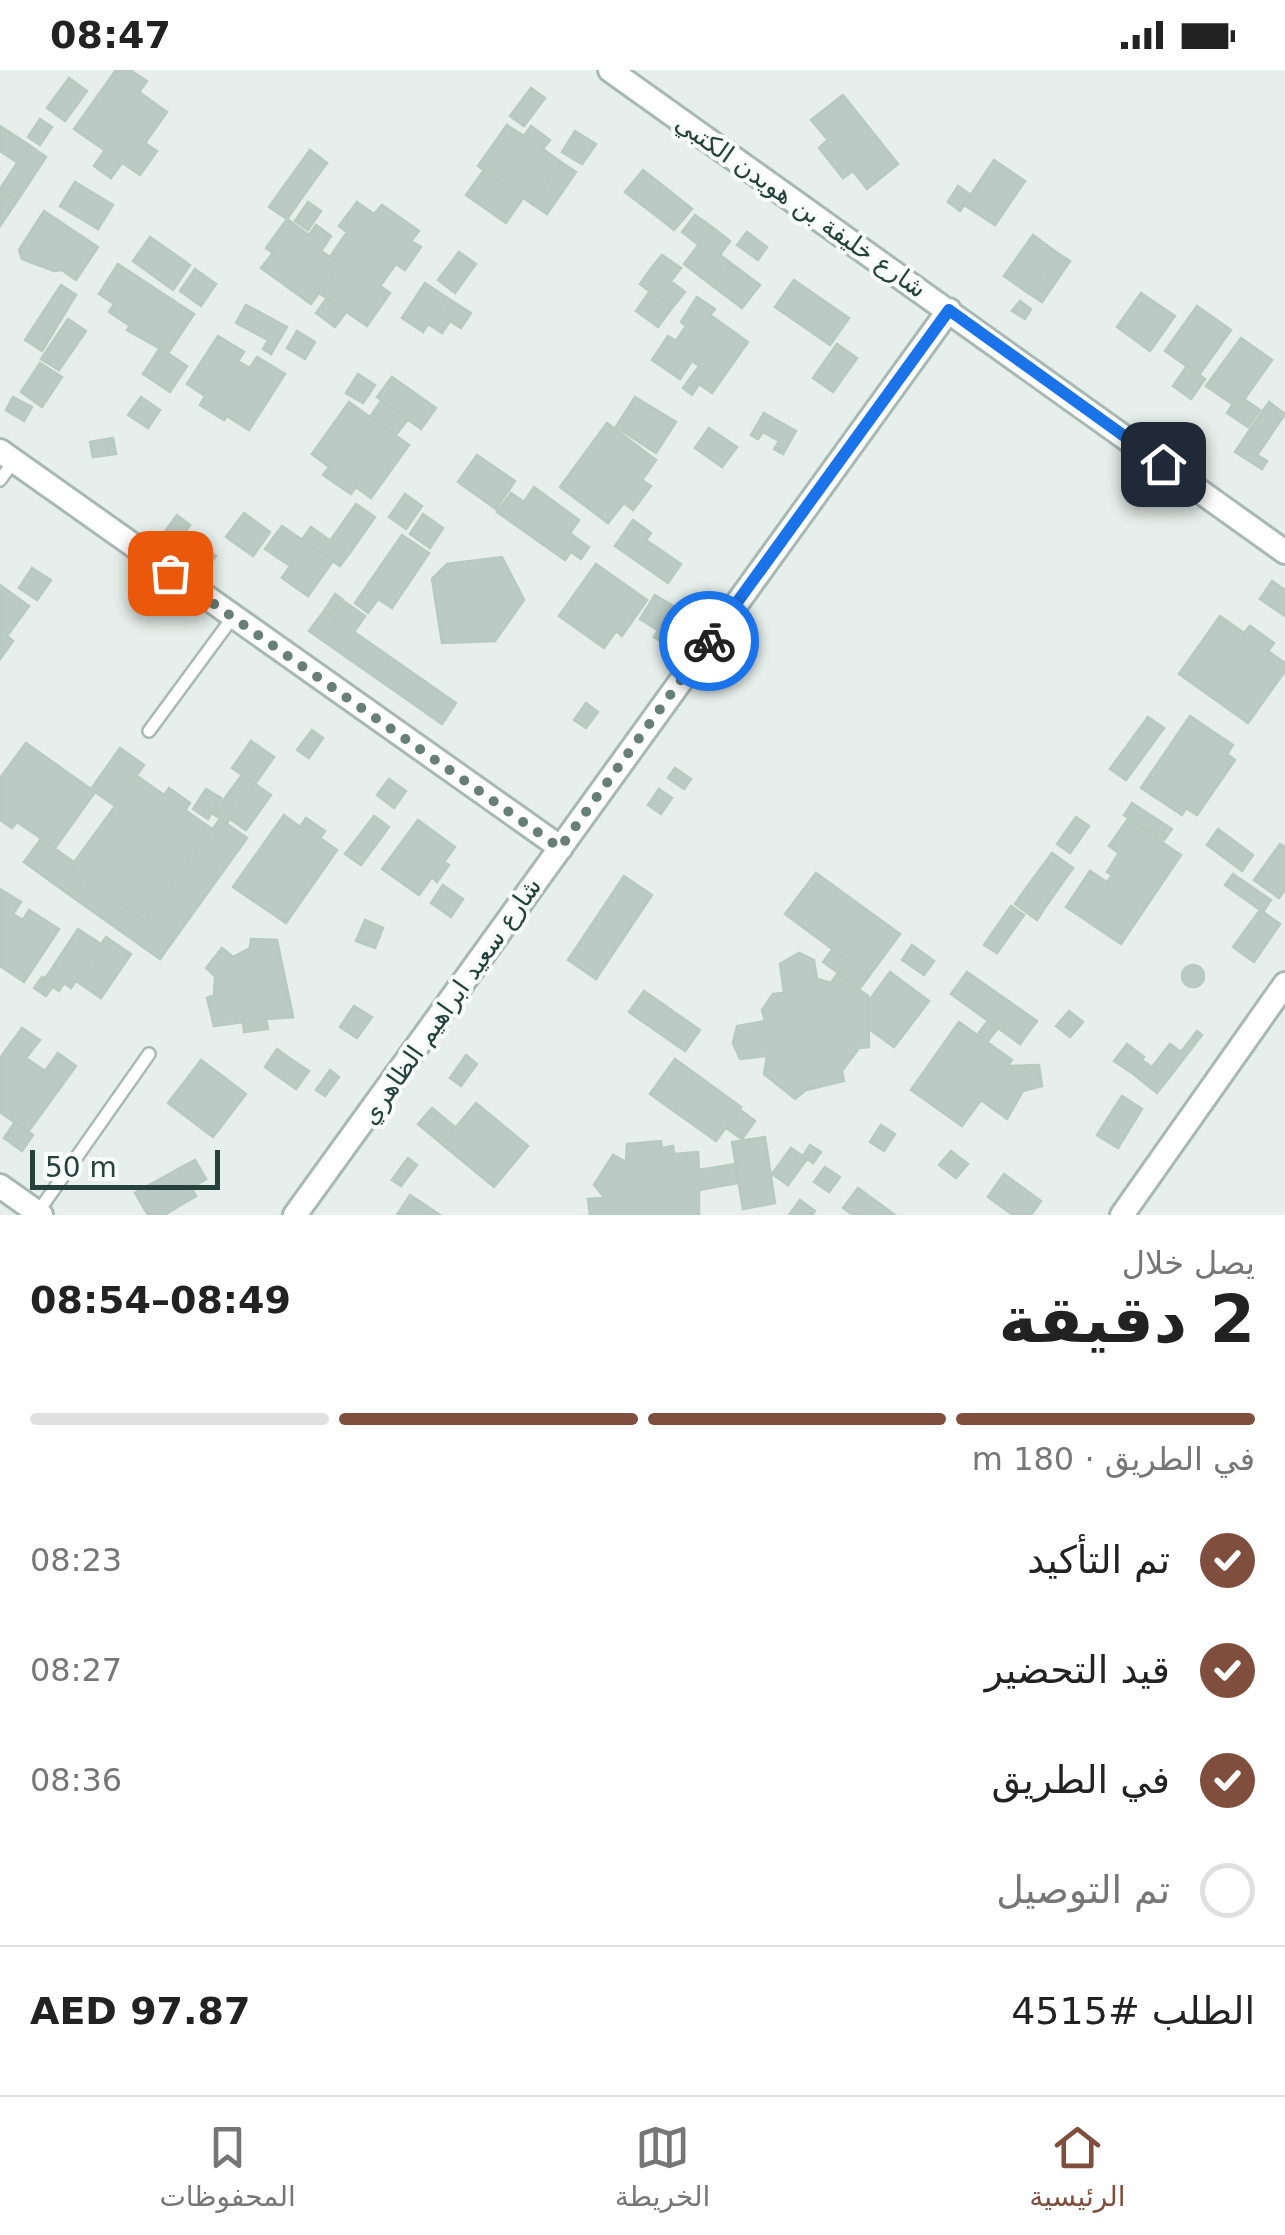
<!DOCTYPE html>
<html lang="ar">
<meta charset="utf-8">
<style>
:root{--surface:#fff;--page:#f2f2f2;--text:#222;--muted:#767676;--line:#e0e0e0;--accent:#804e3d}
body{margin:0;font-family:"DejaVu Sans","Noto Naskh Arabic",sans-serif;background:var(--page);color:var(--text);direction:rtl;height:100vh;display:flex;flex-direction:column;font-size:38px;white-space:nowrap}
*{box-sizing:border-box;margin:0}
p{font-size:32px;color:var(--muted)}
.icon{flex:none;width:55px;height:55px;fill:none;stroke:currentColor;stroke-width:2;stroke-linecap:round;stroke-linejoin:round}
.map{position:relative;height:1145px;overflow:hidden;direction:ltr}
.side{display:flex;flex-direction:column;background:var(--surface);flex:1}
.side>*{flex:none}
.scale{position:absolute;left:30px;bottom:25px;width:190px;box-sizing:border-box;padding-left:10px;border:5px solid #24423a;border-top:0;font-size:28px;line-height:35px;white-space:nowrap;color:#24423a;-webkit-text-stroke:8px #f7fbf9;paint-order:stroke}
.pin{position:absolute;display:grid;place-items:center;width:85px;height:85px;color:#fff;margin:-42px;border-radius:20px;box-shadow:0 5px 15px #0006}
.courier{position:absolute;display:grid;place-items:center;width:100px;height:100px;margin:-50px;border:8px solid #1a73e8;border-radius:50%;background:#fff;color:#222;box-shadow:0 2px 12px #0007}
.overview em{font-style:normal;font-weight:700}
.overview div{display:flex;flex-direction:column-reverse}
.overview{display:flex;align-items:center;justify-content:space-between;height:170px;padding:0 30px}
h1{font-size:65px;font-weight:700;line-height:75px}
.bar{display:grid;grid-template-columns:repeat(4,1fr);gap:15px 10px;align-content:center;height:120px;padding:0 30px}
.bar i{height:12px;border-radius:8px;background:var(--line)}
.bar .active{background:var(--accent)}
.bar p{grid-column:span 4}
.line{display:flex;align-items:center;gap:25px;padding:0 30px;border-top:2px solid var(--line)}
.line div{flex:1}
ol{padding:0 30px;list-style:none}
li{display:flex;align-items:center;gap:30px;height:110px}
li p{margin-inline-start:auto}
li .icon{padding:10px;border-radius:50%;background:var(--accent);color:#fff;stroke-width:4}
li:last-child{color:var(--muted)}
li i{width:55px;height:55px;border:5px solid var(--line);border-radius:50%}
.status{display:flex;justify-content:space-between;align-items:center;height:70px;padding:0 50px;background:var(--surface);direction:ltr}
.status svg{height:28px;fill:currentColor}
.tab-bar{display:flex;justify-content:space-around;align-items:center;height:140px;border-top:2px solid var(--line);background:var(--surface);font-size:28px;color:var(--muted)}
.tab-bar a{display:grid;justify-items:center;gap:5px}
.tab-bar .active{color:var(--accent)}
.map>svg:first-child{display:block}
.building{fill:#bbcac4;stroke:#b8c9c2;stroke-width:2.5}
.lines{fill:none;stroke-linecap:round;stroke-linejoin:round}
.service-casing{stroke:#a8b8b2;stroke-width:16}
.minor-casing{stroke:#a8b8b2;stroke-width:28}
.service{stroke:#fff;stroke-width:11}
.minor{stroke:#fff;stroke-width:22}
.done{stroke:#687f78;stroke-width:10;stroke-dasharray:0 18}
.route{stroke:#1a73e8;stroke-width:12}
.labels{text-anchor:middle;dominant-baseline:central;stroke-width:8;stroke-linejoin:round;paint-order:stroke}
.street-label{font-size:25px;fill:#24423a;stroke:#f7fbf9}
</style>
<div class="status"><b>08:47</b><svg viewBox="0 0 49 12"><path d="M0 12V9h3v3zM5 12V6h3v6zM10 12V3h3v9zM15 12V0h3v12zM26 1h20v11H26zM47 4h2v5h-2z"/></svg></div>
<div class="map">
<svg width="1285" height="1145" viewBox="0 0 1285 1145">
<rect width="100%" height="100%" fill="#e6efeb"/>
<path class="building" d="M116,0H130L147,11L139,22L167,42L145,73L157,81L140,105L74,59Z
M69,8L87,21L65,51L47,38Z
M531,18L545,28L524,56L510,46Z
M843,25L898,94L867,119L853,101L843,108L819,78L828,70L811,50Z
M40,49L52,57L40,75L28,67Z
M507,55L524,66L531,56L550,70L543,79L561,92L532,134L478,96Z
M0,56L29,75L18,93L0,81Z
M575,61L596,74L582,94L562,82Z
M29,75L46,87L17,131L0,119Z
M105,80L122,93L111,108L94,96Z
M310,80L327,93L306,122L289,109Z
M994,90L1025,111L995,155L964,135Z
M561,92L576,102L547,144L532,134Z
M484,100L523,128L506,153L466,125Z
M643,100L676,126L659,148L625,122Z
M289,109L306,122L287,149L269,137Z
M75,112L113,135L98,159L60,136Z
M958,116L971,125L960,141L948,132Z
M0,119L17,131L0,156Z
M676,126L692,139L674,160L659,148Z
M308,132L321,141L308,160L295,151Z
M357,132L374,144L382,135L419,161L411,171L421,177L405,200L396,194L380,216L390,223L367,256L319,223L340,194L330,187L347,162L339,156Z
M44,141L98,177L76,210L62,200L54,201L22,189L19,180Z
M695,145L712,157L699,175L682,162Z
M287,149L309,165L316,155L331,166L321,181L340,194L311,234L261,198L273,183L266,178Z
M712,157L730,171L720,185L732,194L714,217L684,194Z
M747,162L767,177L758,190L737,175Z
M1033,165L1056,182L1028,223L1004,206Z
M150,167L190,195L173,220L133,191Z
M459,182L476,194L455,223L438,210Z
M1056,182L1070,191L1042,232L1028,223Z
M662,185L681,198L671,211L652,197Z
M118,194L194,244L168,283L127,260L130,256L109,242L114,234L99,224Z
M732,194L760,215L742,238L714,217Z
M652,197L685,222L672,238L640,214Z
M195,199L216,214L201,236L180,221Z
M794,210L849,248L830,275L775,237Z
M425,213L446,227L423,262L402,248Z
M61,215L76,225L42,281L25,270Z
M650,221L672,238L658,257L636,241Z
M1141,223L1175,246L1150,281L1117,257Z
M446,227L471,243L461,258L450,251L442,263L428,254Z
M697,227L715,239L710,245L748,272L712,323L699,314L692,325L683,318L699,296L692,291L680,309L652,290L668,266L676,271L686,256L681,252Z
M327,228L346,242L335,257L316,243Z
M1020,231L1031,239L1025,249L1012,241Z
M246,235L287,257L271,284L263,279L268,270L236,253Z
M1197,236L1231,260L1199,305L1165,281Z
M68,249L86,261L59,300L41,289Z
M297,261L315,272L305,289L287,278Z
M218,266L244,282L238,291L250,298L257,287L285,304L249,360L227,346L224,350L200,335L205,326L187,314Z
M1241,268L1272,290L1238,338L1206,316Z
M837,274L857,288L833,322L813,308Z
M160,278L187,296L170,322L143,304Z
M40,293L62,307L42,337L21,322Z
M1187,296L1205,309L1191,329L1173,316Z
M358,304L375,315L363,333L346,323Z
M392,307L436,338L421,359L377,327Z
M13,327L32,337L24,351L6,340Z
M141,327L160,340L148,358L128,345Z
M635,327L676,352L656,383L616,357Z
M1244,329L1260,340L1248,357L1227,343L1233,334L1238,338Z
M381,331L408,349L396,365L370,347Z
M349,332L409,375L371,428L356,417L351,424L323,405L329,397L312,384Z
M1269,332L1285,344L1264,375L1247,364Z
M764,343L796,361L783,384L774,379L779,371L763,362L758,369L751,365Z
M607,353L656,390L642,410L651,416L633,440L624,433L608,453L560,417Z
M709,358L737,377L722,397L695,378Z
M1247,364L1264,375L1257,385L1267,391L1262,399L1235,382Z
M113,368L116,384L93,387L90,372Z
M477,385L515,411L496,439L458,412Z
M534,417L579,450L570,463L579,470L565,490L497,442L511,423L524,432Z
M405,424L422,436L406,459L389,447Z
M356,434L375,447L349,484L330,471Z
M244,443L270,462L253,486L226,467Z
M423,444L443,458L430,478L410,464Z
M177,445L190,455L180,470L166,460Z
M633,450L651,463L646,470L681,494L668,513L615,476Z
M282,456L333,491L308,526L282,508L290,496L265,479Z
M311,457L349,484L340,496L302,470Z
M402,465L429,483L392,538L364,520Z
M193,470L216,486L206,499L183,482Z
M579,470L589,477L581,489L571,482Z
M502,487L524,530L495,571L442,573L432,509L447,494Z
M596,494L647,530L622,566L616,561L604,578L559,546Z
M32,498L51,510L37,530L19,518Z
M1272,511L1285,520V546L1260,529Z
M0,515L29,536L7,566L13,571L0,589Z
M364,520L378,529L368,543L355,533Z
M335,524L343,530L332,546L324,541Z
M655,525L673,536L658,560L640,549Z
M345,532L365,546L354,562L334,548Z
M324,541L456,633L442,654L309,561Z
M1220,546L1244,563L1250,556L1274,573L1268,581L1285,593V601L1248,653L1179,604Z
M662,553L682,566L673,579L654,567Z
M586,633L598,642L586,658L574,650Z
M1190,646L1233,675L1227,684L1235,690L1197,745L1186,738L1182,745L1141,718Z
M1148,647L1164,658L1126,710L1110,699Z
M312,660L323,668L309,688L297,680Z
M251,671L274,687L255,714L232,698Z
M26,673L95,722L55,778L17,752L12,758L0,750V708Z
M120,678L144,695L115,736L91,719Z
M675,698L691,709L684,719L668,708Z
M242,705L255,714L227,753L213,744Z
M137,706L164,725L169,718L190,733L185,740L212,759L145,851L70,798Z
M389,709L406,721L394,738L377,725Z
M255,714L271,725L246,760L230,749Z
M206,719L221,728L208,749L193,739Z
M659,719L672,728L661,744L648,735Z
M1132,733L1172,759L1164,770L1124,745Z
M284,745L300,757L306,748L325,761L320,768L337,780L286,853L233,817Z
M374,746L389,757L361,795L345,784Z
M1076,747L1089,756L1070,783L1057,774Z
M220,749L247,768L160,889L71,826L84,808L145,851Z
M1128,749L1181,785L1121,874L1066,837L1090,801L1107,812L1112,805L1107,802L1119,783L1109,776Z
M418,750L455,777L444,792L449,795L437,812L432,807L419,825L382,799Z
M1218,759L1253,785L1242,801L1207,775Z
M41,769L74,792L70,798L84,808L71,826L24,792Z
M1280,774L1285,777V820L1279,828L1254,810Z
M1052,783L1073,798L1046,836L1024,821Z
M816,803L900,864L869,906L785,844Z
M1233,804L1271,830L1263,842L1225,815Z
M624,806L652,825L596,909L568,890Z
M443,815L463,829L451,847L431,833Z
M0,819L21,832L13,844L23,850L29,840L59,859L24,912L0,896Z
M1024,821L1046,836L1037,850L1015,834Z
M1011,836L1024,845L997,883L984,875Z
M1260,840L1280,854L1254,892L1233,877Z
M365,850L383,858L375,878L356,871Z
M78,859L101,874L71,918L49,903Z
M106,867L131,884L101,928L76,911Z
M251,869L277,870L293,947L266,949L268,959L244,962L243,952L214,956L207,928L214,925L215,906L206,898L222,878L233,887L250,878Z
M912,875L934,891L924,905L902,890Z
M833,879L869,906L860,918L823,892Z
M799,883L814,890L817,909L831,913L837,904L868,926L869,977L859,978L842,1001L844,1011L806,1020L795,1029L764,1004L767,986L740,989L733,973L737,956L765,951L762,940L773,924L784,923L780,894Z
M1182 906a11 11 0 1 1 22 0a11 11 0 1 1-22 0Z
M890,902L929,931L894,977L869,959L868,932Z
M967,902L1037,951L1020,974L951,924Z
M49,903L64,913L59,921L43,910Z
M42,907L53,916L46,926L34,918Z
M644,921L700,960L685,981L629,942Z
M354,936L372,947L357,968L340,957Z
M1069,941L1083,952L1070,967L1056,956Z
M988,951L998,958L987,972L977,965Z
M959,952L1012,990L1007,996L1039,995L1042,1016L1023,1021L1007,1049L981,1030L962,1056L911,1020Z
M22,958L40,970L26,988L45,1001L58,983L76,996L28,1062L0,1042V988Z
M1197,961L1202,965L1168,1009L1152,997L1170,974L1181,982Z
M1127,974L1144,987L1132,1003L1114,991Z
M277,979L288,987L276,1005L265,997Z
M466,985L477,994L461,1016L450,1008Z
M288,987L309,1001L296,1019L276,1005Z
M675,989L741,1037L716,1071L650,1024Z
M201,990L217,1002L208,1015L192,1002Z
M1142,990L1168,1009L1157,1023L1132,1003Z
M330,1000L339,1007L325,1026L316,1020Z
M192,1002L236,1037L213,1067L168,1033Z
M217,1002L246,1024L236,1037L208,1015Z
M1122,1026L1142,1039L1118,1078L1097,1065Z
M476,1033L528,1076L494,1117L442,1074Z
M432,1038L456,1058L442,1074L418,1054Z
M739,1039L755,1051L742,1069L726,1058Z
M15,1052L33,1065L22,1081L4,1068Z
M881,1055L895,1064L884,1081L870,1072Z
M765,1067L775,1133L743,1139L732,1072Z
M661,1071L662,1078L673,1076L674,1084L698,1082L699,1100L736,1094L738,1113L699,1120V1145H590L588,1129L604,1127L594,1115L613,1085L626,1092L627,1074Z
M810,1075L821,1082L813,1093L803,1086Z
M791,1078L807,1089L788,1115L772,1104Z
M951,1081L968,1094L956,1108L939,1095Z
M408,1088L417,1095L401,1116L392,1110Z
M195,1090L206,1109L191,1118L180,1098Z
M825,1097L840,1107L829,1122L814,1112Z
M180,1098L196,1126L164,1145H148L135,1123Z
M1004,1104L1041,1131L1031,1145H1013L988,1127Z
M858,1118L895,1145H853L843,1138Z
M410,1125L440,1145H397Z
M800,1130L815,1141L812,1145H789Z"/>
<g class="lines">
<defs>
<path id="service" d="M0,410L14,391
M149,661L233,547
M38,1142L149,984"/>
<path id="minor" d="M610,0L1285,482
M0,381L561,778
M0,1116L41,1145
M295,1145L949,240
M1122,1145L1285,914"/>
</defs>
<use href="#service" class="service-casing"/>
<use href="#minor" class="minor-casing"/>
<use href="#service" class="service"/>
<use href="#minor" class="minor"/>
</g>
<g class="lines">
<path class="done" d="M170,503L560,778L709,571"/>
<path class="route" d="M709,571L949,240L1163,394"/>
</g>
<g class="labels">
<g class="street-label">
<text transform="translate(801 136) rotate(35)">شارع خليفة بن هويدن الكتبي</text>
<text transform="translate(451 931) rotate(-55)">شارع سعيد ابراهيم الظاهري</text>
</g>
</g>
</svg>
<div class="scale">50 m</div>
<div class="pin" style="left:170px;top:503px;background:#ea580c"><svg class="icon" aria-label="bag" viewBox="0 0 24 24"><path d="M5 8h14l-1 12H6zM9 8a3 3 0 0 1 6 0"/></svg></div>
<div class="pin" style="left:1163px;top:394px;background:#1f2937"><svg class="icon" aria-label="home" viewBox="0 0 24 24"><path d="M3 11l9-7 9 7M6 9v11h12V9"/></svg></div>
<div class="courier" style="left:709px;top:571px"><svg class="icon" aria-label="bike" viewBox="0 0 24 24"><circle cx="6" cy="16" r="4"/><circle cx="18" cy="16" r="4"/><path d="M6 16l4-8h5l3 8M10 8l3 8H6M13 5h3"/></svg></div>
</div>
<section class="side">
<div class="overview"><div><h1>2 دقيقة</h1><p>يصل خلال</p></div><em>08:49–08:54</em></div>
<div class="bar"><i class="active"></i><i class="active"></i><i class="active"></i><i></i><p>في الطريق · 180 m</p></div>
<ol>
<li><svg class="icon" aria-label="check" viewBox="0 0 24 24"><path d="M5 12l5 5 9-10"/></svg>تم التأكيد<p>08:23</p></li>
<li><svg class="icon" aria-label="check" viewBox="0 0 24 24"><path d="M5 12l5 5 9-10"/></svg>قيد التحضير<p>08:27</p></li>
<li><svg class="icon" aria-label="check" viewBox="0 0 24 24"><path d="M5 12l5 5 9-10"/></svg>في الطريق<p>08:36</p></li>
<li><i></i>تم التوصيل</li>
</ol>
<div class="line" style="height:130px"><div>الطلب #4515</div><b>AED 97.87</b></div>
</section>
<nav class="tab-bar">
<a class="active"><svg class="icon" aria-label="home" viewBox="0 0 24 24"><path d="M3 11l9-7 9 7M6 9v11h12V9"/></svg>الرئيسية</a>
<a><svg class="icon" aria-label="map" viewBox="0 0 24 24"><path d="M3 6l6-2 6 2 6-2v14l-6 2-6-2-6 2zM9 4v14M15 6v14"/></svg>الخريطة</a>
<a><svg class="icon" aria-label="saved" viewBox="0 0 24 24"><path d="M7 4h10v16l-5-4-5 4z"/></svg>المحفوظات</a>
</nav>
